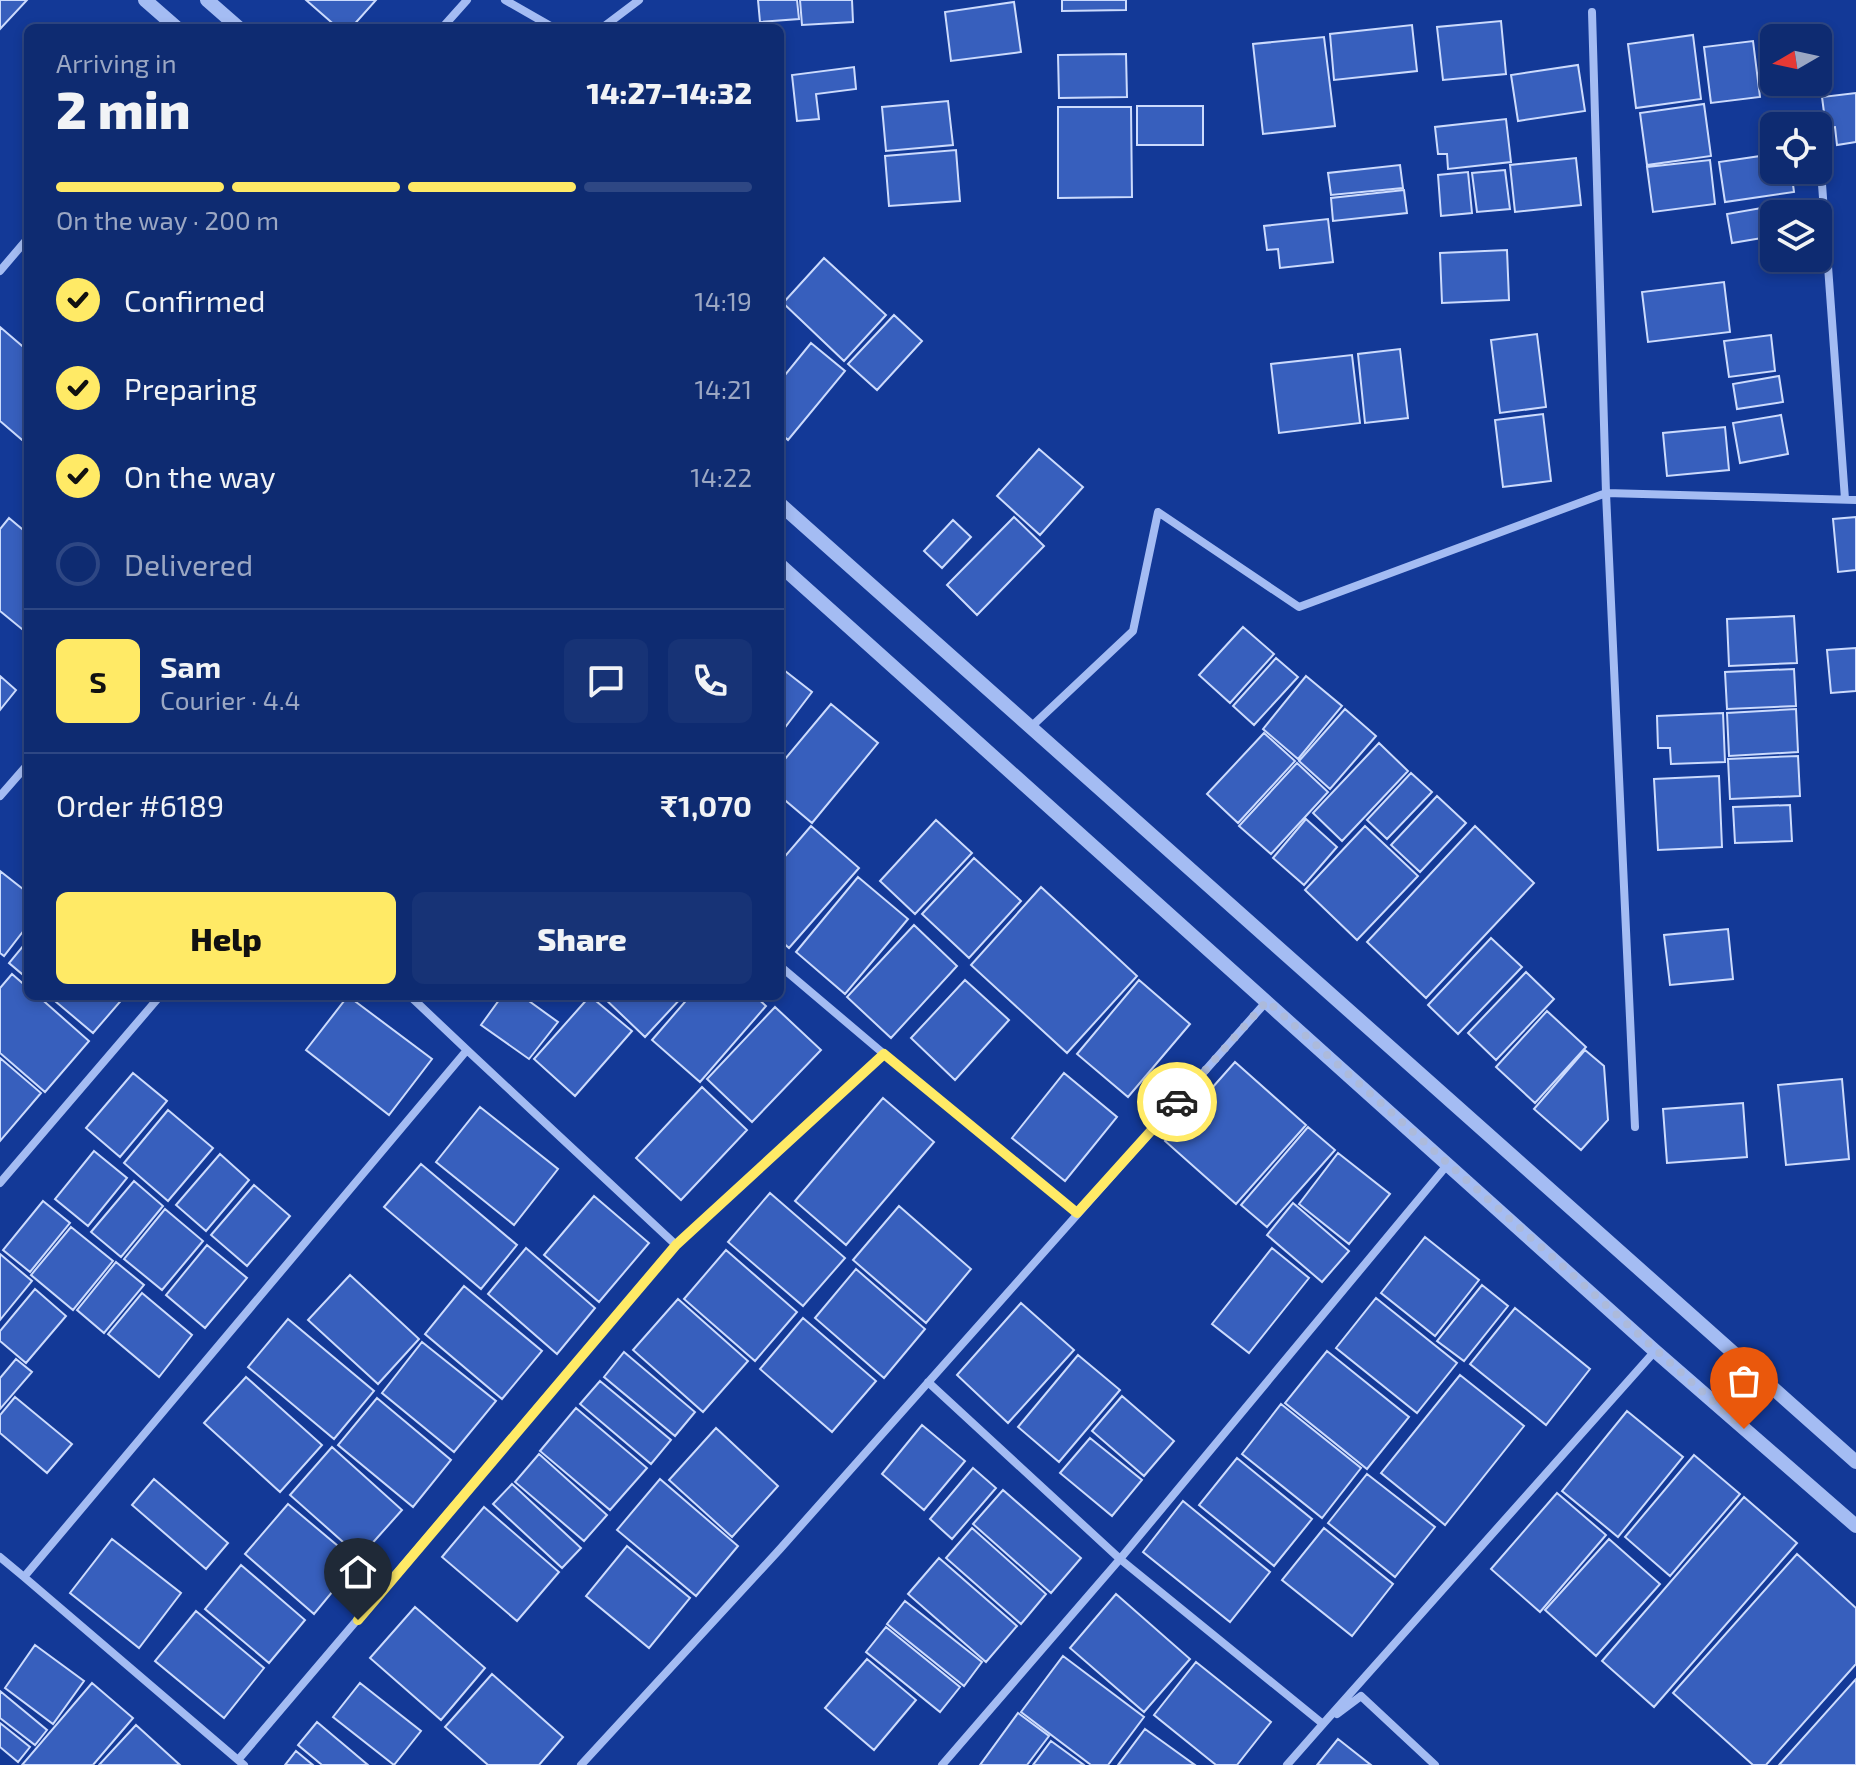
<!DOCTYPE html>
<meta charset="utf-8">
<style>
:root{--surface:#0e2b71;--page:#173376;--text:#f1f3f6;--muted:#9ba7c3;--line:#2e4784;--accent:#ffea66}
body{margin:0;font-family:"Exo 2",sans-serif;background:var(--page);color:var(--text);height:100vh;display:flex;flex-direction:column;font-size:30px;white-space:nowrap}
*{box-sizing:border-box;margin:0}
p{font-size:26px;color:var(--muted)}
.icon{flex:none;width:44px;height:44px;fill:none;stroke:currentColor;stroke-width:2;stroke-linecap:round;stroke-linejoin:round}
.map{position:relative;flex:1;overflow:hidden}
.details{position:absolute;left:24px;top:24px;width:760px;height:976px;display:flex;flex-direction:column;background:var(--surface);border-radius:12px;box-shadow:0 4px 12px #0003,0 0 0 2px var(--line)}
.details>*{flex:none}
.needle{width:52px;rotate:261deg}
.controls{position:absolute;left:1760px;top:24px;display:grid;gap:16px}
.controls a{display:grid;place-items:center;width:72px;height:72px;border-radius:12px;background:var(--surface);box-shadow:0 4px 12px #0003,0 0 0 2px var(--line);font-size:40px}
.pin{position:absolute;display:grid;place-items:center;width:68px;height:68px;color:#fff;margin:-82px -34px;border-radius:50% 50% 50% 0;rotate:-45deg;box-shadow:0 0 8px #0007}
.pin .icon{rotate:45deg}
.courier{position:absolute;display:grid;place-items:center;width:80px;height:80px;margin:-40px;border:6px solid #ffea66;border-radius:50%;background:#fff;color:#222;box-shadow:0 2px 10px #0007}
.overview em{font-style:normal;font-weight:800}
.overview div{display:flex;flex-direction:column-reverse}
.overview{display:flex;align-items:center;justify-content:space-between;height:136px;padding:0 32px}
h1{font-size:52px;font-weight:800;line-height:60px}
.bar{display:grid;grid-template-columns:repeat(4,1fr);gap:12px 8px;align-content:center;height:96px;padding:0 32px}
.bar i{height:10px;border-radius:6px;background:var(--line)}
.bar .active{background:var(--accent)}
.bar p{grid-column:span 4}
.line{display:flex;align-items:center;gap:20px;padding:0 32px;border-top:2px solid var(--line)}
.line div{flex:1}
.round{display:grid;place-items:center;flex:none;width:84px;height:84px;border-radius:12px;background:var(--page)}
ol{padding:0 32px;list-style:none}
li{display:flex;align-items:center;gap:24px;height:88px}
li p{margin-inline-start:auto}
li .icon{padding:8px;border-radius:50%;background:var(--accent);color:#111;stroke-width:4}
li:last-child{color:var(--muted)}
li i{width:44px;height:44px;border:4px solid var(--line);border-radius:50%}
.cta{display:flex;gap:16px;margin-top:auto;padding:16px 32px}
.cta a{flex:1;height:92px;border-radius:12px;background:var(--accent);color:#111;font-size:32px;font-weight:800;line-height:92px;text-align:center}
.cta a+a{background:var(--page);color:var(--text)}
.map>svg:first-child{display:block}
.building{fill:#375fbd;stroke:#ccdbfd;stroke-width:2}
.lines{fill:none;stroke-linecap:round;stroke-linejoin:round}
.minor{stroke:#a4bcf3;stroke-width:8}
.tertiary{stroke:#a4bcf3;stroke-width:14}
.done{stroke:#acbadb;stroke-width:8;stroke-dasharray:0 14.4}
.route{stroke:#ffea66;stroke-width:10}
</style>
<div class="map">
<svg width="1856" height="1765" viewBox="0 0 1856 1765">
<rect width="100%" height="100%" fill="#133997"/>
<path class="building" d="M0,0H27L0,29Z
M306,0H376L351,28H338Z
M758,0H797L799,19L760,22Z
M800,0H852L853,22L802,25Z
M1062,0H1126V10L1062,11Z
M1014,2L1021,52L951,61L945,12Z
M1501,21L1506,74L1443,80L1437,27Z
M1412,25L1417,71L1334,80L1330,34Z
M1693,35L1701,99L1636,108L1628,44Z
M1324,37L1335,126L1263,134L1253,44Z
M1753,41L1760,97L1711,103L1704,47Z
M1126,54L1127,97L1059,98L1058,55Z
M1578,65L1585,111L1518,121L1511,75Z
M854,67L856,89L816,94L819,119L797,121L792,75Z
M1856,93V142L1837,145L1835,127L1826,128L1822,97Z
M948,101L953,145L886,151L882,107Z
M1704,104L1711,156L1647,165L1640,113Z
M1137,106H1203V145H1137Z
M1058,107H1131L1132,197L1058,198Z
M1506,119L1511,162L1448,169L1447,154H1438L1435,127Z
M956,150L960,201L889,206L885,156Z
M1774,154V170H1791L1794,192L1725,202L1719,162Z
M1576,158L1581,205L1515,212L1510,165Z
M1710,160L1715,204L1653,212L1647,167Z
M1400,165L1403,188L1331,195L1328,173Z
M1505,170L1510,209L1477,212L1472,173Z
M1468,172L1472,213L1441,216L1438,175Z
M1404,190L1407,213L1333,221L1331,198Z
M1790,203L1792,214H1774V236L1732,243L1727,214Z
M1328,219L1333,262L1280,268L1278,249L1267,250L1264,226Z
M1507,250L1509,300L1442,303L1440,253Z
M824,258L886,315L844,361L783,303Z
M1724,282L1730,332L1648,342L1642,292Z
M894,315L922,341L877,390L848,364Z
M0,327L28,351V445L0,421Z
M1537,334L1546,407L1500,413L1491,340Z
M1771,335L1775,371L1729,377L1724,341Z
M811,343L845,371L788,440L780,433V381Z
M1400,349L1408,418L1365,423L1358,354Z
M1352,355L1360,423L1279,433L1271,364Z
M1779,376L1783,402L1737,409L1733,384Z
M1543,414L1551,481L1503,487L1495,420Z
M1781,415L1788,454L1740,463L1733,423Z
M1725,427L1729,470L1667,476L1663,433Z
M1039,449L1083,487L1040,535L997,496Z
M1014,517L1044,546L977,615L947,585Z
M1856,517V570L1838,572L1833,519Z
M9,518L28,534V634L0,611V529Z
M953,520L971,537L942,568L924,551Z
M1794,616L1797,663L1729,666L1727,619Z
M1243,627L1274,654L1230,703L1199,675Z
M1856,648V691L1831,693L1827,650Z
M1276,658L1298,677L1254,725L1233,706Z
M780,667L812,692L780,734Z
M1794,669L1796,706L1727,709L1725,672Z
M0,676L16,690L0,710Z
M1306,676L1342,706L1298,759L1263,729Z
M831,704L878,743L812,823L780,796V765Z
M1345,709L1376,736L1330,789L1299,761Z
M1796,709L1798,752L1729,756L1727,713Z
M1723,713L1725,762L1671,764L1670,748H1658L1657,716Z
M1264,733L1295,761L1238,823L1207,794Z
M1379,743L1408,771L1342,841L1313,813Z
M1798,756L1800,796L1730,799L1728,759Z
M1297,763L1328,792L1271,854L1239,826Z
M1411,773L1432,792L1387,839L1367,820Z
M1719,776L1722,847L1658,850L1654,779Z
M1437,796L1466,823L1420,872L1391,845Z
M1790,805L1792,841L1735,843L1733,807Z
M1306,819L1337,847L1304,885L1273,858Z
M936,820L972,853L915,914L880,881Z
M811,826L859,868L789,948L780,940V862Z
M1365,826L1418,876L1357,940L1305,890Z
M1475,826L1534,883L1426,998L1367,942Z
M974,858L1021,901L969,958L922,914Z
M0,871L28,893V925L4,956L0,953Z
M858,877L908,919L845,994L796,952Z
M1041,887L1137,976L1067,1053L971,965Z
M914,925L957,966L891,1038L847,997Z
M1728,929L1733,979L1670,985L1664,935Z
M1491,938L1522,967L1458,1034L1428,1005Z
M28,940V979L9,963Z
M1526,972L1554,999L1496,1060L1468,1033Z
M12,974L28,988V996H38L89,1041L45,1092L0,1053V988Z
M965,980L1009,1020L955,1080L911,1038Z
M1139,980L1190,1024L1128,1097L1077,1054Z
M49,996H125L93,1033Z
M348,996L432,1059L389,1115L306,1050Z
M502,996H522L558,1022L529,1059L481,1025Z
M590,996L632,1031L575,1096L534,1059Z
M602,996H683L645,1037Z
M690,996H755L766,1006L700,1082L652,1040Z
M775,1007L821,1050L752,1122L707,1079Z
M1547,1011L1586,1047L1535,1103L1496,1067Z
M1585,1050L1604,1066L1608,1120L1581,1150L1534,1109Z
M0,1058L41,1093L0,1141Z
M1235,1062L1306,1125L1236,1204L1165,1141Z
M133,1073L167,1101L120,1157L86,1128Z
M1064,1073L1117,1117L1065,1181L1012,1138Z
M1842,1079L1849,1159L1786,1165L1778,1085Z
M702,1087L747,1130L681,1200L636,1158Z
M883,1098L934,1142L846,1245L795,1201Z
M1743,1103L1747,1157L1667,1163L1663,1109Z
M480,1107L558,1169L514,1225L436,1162Z
M168,1110L213,1148L168,1201L124,1163Z
M1308,1127L1335,1150L1267,1227L1241,1205Z
M94,1151L127,1178L88,1226L55,1199Z
M1338,1153L1390,1194L1349,1244L1299,1204Z
M220,1154L249,1180L206,1231L176,1205Z
M421,1164L517,1245L481,1289L384,1207Z
M134,1181L163,1206L121,1257L91,1232Z
M254,1185L290,1216L247,1266L211,1235Z
M770,1193L845,1258L803,1306L728,1242Z
M594,1196L649,1243L599,1302L544,1255Z
M43,1201L70,1223L30,1272L3,1250Z
M1293,1203L1349,1251L1322,1282L1267,1235Z
M899,1206L971,1269L926,1323L853,1260Z
M165,1209L203,1241L162,1290L124,1259Z
M71,1227L113,1261L73,1310L31,1275Z
M1425,1237L1479,1280L1435,1336L1381,1293Z
M207,1245L247,1278L205,1328L166,1295Z
M526,1248L595,1308L557,1354L488,1294Z
M1272,1248L1309,1278L1249,1353L1212,1324Z
M726,1250L797,1312L755,1361L684,1299Z
M0,1254L32,1281L0,1320Z
M116,1262L144,1285L104,1333L77,1310Z
M856,1269L925,1329L884,1378L815,1318Z
M350,1275L419,1339L378,1384L308,1320Z
M1482,1285L1508,1306L1464,1361L1437,1341Z
M464,1286L542,1351L502,1399L425,1334Z
M35,1289L66,1316L26,1363L0,1341V1331Z
M142,1293L192,1335L159,1377L108,1334Z
M1376,1298L1457,1363L1417,1413L1336,1348Z
M678,1299L748,1361L703,1412L633,1350Z
M1021,1303L1074,1350L1008,1423L957,1375Z
M1515,1308L1590,1369L1546,1425L1470,1364Z
M803,1318L876,1381L832,1432L760,1369Z
M288,1319L374,1391L334,1439L248,1367Z
M422,1342L496,1401L454,1452L382,1393Z
M1327,1351L1409,1417L1367,1469L1285,1403Z
M624,1352L695,1412L675,1436L604,1377Z
M1078,1355L1120,1390L1059,1462L1018,1427Z
M16,1359L32,1372L0,1409V1378Z
M1460,1375L1524,1426L1445,1525L1381,1473Z
M246,1377L322,1445L280,1492L204,1423Z
M600,1381L671,1440L651,1464L580,1404Z
M1122,1396L1174,1441L1144,1476L1092,1431Z
M15,1397L72,1444L47,1473L0,1433V1415Z
M377,1398L451,1460L413,1507L338,1445Z
M1281,1404L1361,1468L1322,1518L1242,1454Z
M576,1408L647,1468L610,1510L540,1451Z
M1627,1411L1683,1457L1618,1537L1562,1491Z
M922,1425L965,1461L924,1510L882,1474Z
M716,1428L778,1486L732,1537L669,1480Z
M1090,1438L1142,1480L1112,1516L1060,1473Z
M332,1447L402,1510L360,1557L290,1495Z
M539,1454L607,1515L584,1541L515,1482Z
M1694,1455L1740,1494L1670,1576L1625,1537Z
M1237,1458L1312,1519L1274,1566L1199,1505Z
M973,1468L996,1488L952,1539L930,1519Z
M1367,1474L1435,1527L1395,1577L1328,1523Z
M154,1479L228,1543L206,1569L132,1505Z
M660,1479L738,1546L696,1596L617,1530Z
M512,1484L581,1548L562,1568L493,1504Z
M1003,1490L1081,1558L1051,1593L973,1524Z
M1557,1493L1606,1535L1540,1612L1491,1569Z
M1744,1497L1797,1543L1654,1707L1602,1661Z
M1183,1501L1270,1572L1230,1622L1143,1552Z
M288,1504L357,1562L314,1614L245,1554Z
M484,1507L559,1572L517,1621L442,1557Z
M972,1528L1046,1594L1021,1624L946,1558Z
M1324,1528L1393,1584L1352,1636L1282,1580Z
M112,1539L181,1593L139,1648L70,1593Z
M1609,1539L1660,1584L1596,1656L1545,1610Z
M627,1546L690,1598L649,1648L586,1596Z
M1797,1554L1856,1608V1664L1766,1765H1753L1673,1693Z
M939,1558L1017,1626L986,1662L908,1594Z
M241,1565L305,1620L269,1663L205,1609Z
M1116,1594L1190,1659L1144,1712L1070,1648Z
M905,1601L982,1662L964,1686L887,1624Z
M415,1607L485,1668L441,1720L370,1658Z
M196,1611L264,1668L224,1718L155,1661Z
M886,1627L960,1687L940,1712L866,1652Z
M35,1645L84,1681L53,1724L5,1688Z
M1063,1656L1144,1717L1108,1765H1091L1021,1712Z
M867,1659L916,1700L874,1750L825,1708Z
M1196,1662L1271,1722L1237,1765H1216L1154,1715Z
M492,1674L563,1737L539,1765H488L445,1727Z
M1856,1679V1765H1779Z
M92,1683L133,1718L93,1765H22Z
M360,1683L421,1731L394,1765L333,1717Z
M0,1691L47,1730L35,1745L0,1718Z
M1018,1713L1049,1736L1027,1765H980Z
M317,1722L368,1765H322L298,1745Z
M0,1723L30,1747L18,1762L0,1747Z
M136,1725L180,1765H99Z
M1145,1729L1195,1765H1118Z
M1338,1739L1371,1765H1317Z
M1051,1741L1084,1765H1033Z
M296,1751L313,1765H285Z"/>
<g class="lines">
<path class="minor" d="M505,0L554,28
M442,28L467,0
M602,28L639,0
M1819,143L1845,499
M0,271L28,238
M1032,726L1133,631L1158,512L1299,607L1606,493L1592,12
M0,796L28,764
M780,966L884,1054
M410,996L467,1050
M1635,1127L1606,493L1856,500
M0,1183L160,996
M676,1245L884,1054L1077,1213
M928,1382L1120,1559L1323,1724L1287,1765
M0,1557L24,1577
M1337,1714L1361,1696L1435,1765
M1323,1724L1655,1351
M238,1760L676,1245L467,1050L24,1577L238,1760L244,1765
M581,1765L780,1549L1267,1001
M942,1765L1120,1559L1448,1164"/>
<path class="tertiary" d="M145,0L177,28
M207,0L239,28
M780,504L1856,1462
M780,565L1655,1351L1856,1526"/>
</g>
<g class="lines">
<path class="done" d="M1177,1102L1267,1001L1744,1429"/>
<path class="route" d="M358,1620L676,1245L884,1054L1077,1213L1177,1102"/>
</g>
</svg>
<div class="controls">
<a><svg class="needle" viewBox="-14 -14 28 28"><path d="M0-13l5 13h-10z" fill="#e53935"/><path d="M0 13l5-13h-10z" fill="#9ba7c3"/></svg></a>
<a><svg class="icon" aria-label="locate" viewBox="0 0 24 24"><circle cx="12" cy="12" r="6"/><path d="M12 2v4M12 18v4M2 12h4M18 12h4"/></svg></a>
<a><svg class="icon" aria-label="layers" viewBox="0 0 24 24"><path d="M12 4l9 5-9 5-9-5zM3 14l9 5 9-5"/></svg></a>
</div>
<div class="pin" style="left:1744px;top:1429px;background:#ea580c"><svg class="icon" aria-label="bag" viewBox="0 0 24 24"><path d="M5 8h14l-1 12H6zM9 8a3 3 0 0 1 6 0"/></svg></div>
<div class="pin" style="left:358px;top:1620px;background:#1f2937"><svg class="icon" aria-label="home" viewBox="0 0 24 24"><path d="M3 11l9-7 9 7M6 9v11h12V9"/></svg></div>
<div class="courier" style="left:1177px;top:1102px"><svg class="icon" aria-label="car" viewBox="0 0 24 24"><path d="M5 17H2v-5l4-1 3-4h7l3 4 3 1v5h-3M9 17h6M6 11h13"/><circle cx="7" cy="17" r="2"/><circle cx="17" cy="17" r="2"/></svg></div>
<section class="details">
<div class="overview"><div><h1>2 min</h1><p>Arriving in</p></div><em>14:27–14:32</em></div>
<div class="bar"><i class="active"></i><i class="active"></i><i class="active"></i><i></i><p>On the way · 200 m</p></div>
<ol>
<li><svg class="icon" aria-label="check" viewBox="0 0 24 24"><path d="M5 12l5 5 9-10"/></svg>Confirmed<p>14:19</p></li>
<li><svg class="icon" aria-label="check" viewBox="0 0 24 24"><path d="M5 12l5 5 9-10"/></svg>Preparing<p>14:21</p></li>
<li><svg class="icon" aria-label="check" viewBox="0 0 24 24"><path d="M5 12l5 5 9-10"/></svg>On the way<p>14:22</p></li>
<li><i></i>Delivered</li>
</ol>
<div class="line" style="height:144px"><b class="round" style="background:var(--accent);color:#111">S</b><div><b>Sam</b><p>Courier · 4.4</p></div><a class="round"><svg class="icon" aria-label="chat" viewBox="0 0 24 24"><path d="M4 5h16v11H9l-5 4z"/></svg></a><a class="round"><svg class="icon" aria-label="phone" viewBox="0 0 24 24"><path d="M5 4h4l2 5-3 2q2 4 5 5l2-3 5 2v4C11 20 4 13 5 4z"/></svg></a></div>
<div class="line" style="height:104px"><div>Order #6189</div><b>₹1,070</b></div>
<div class="cta"><a>Help</a><a>Share</a></div>
</section>
</div>
